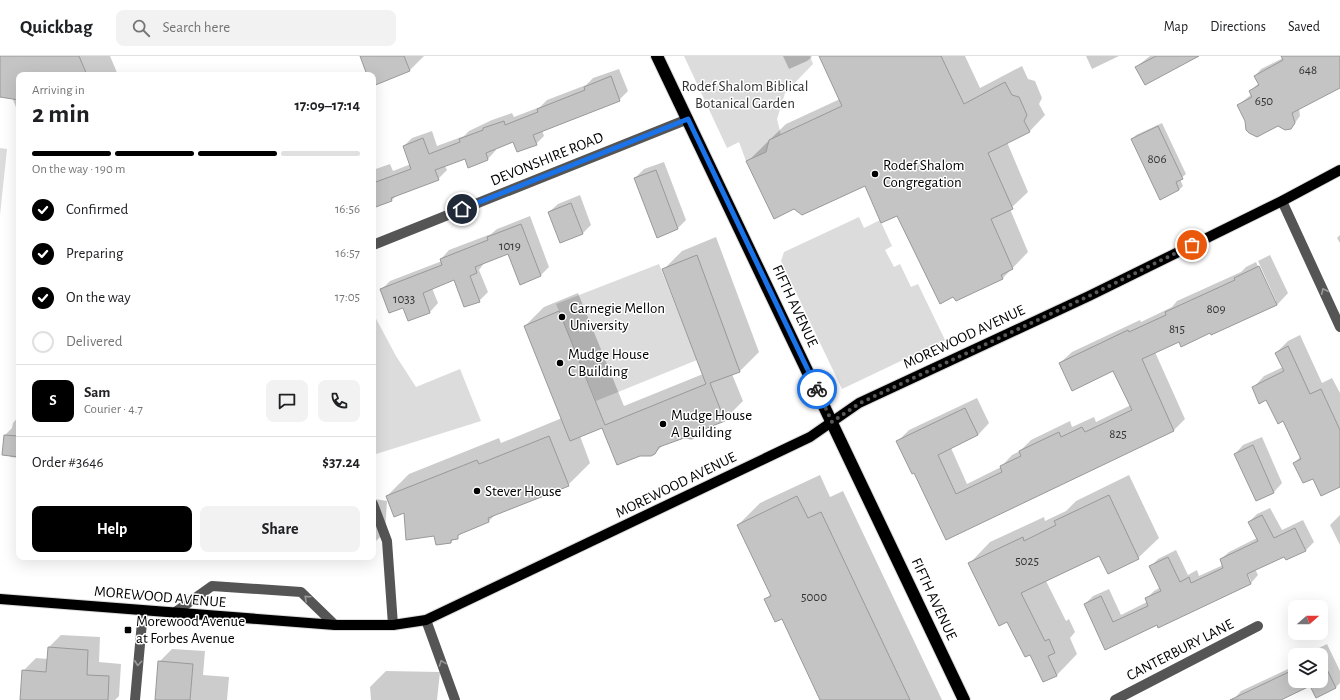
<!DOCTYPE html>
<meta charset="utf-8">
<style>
:root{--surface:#fff;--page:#f2f2f2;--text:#202124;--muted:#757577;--line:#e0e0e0;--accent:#000}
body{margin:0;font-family:"Alegreya Sans",sans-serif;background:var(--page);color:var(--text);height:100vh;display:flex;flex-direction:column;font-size:15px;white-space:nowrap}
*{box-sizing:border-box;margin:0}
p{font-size:13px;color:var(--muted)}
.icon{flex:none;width:22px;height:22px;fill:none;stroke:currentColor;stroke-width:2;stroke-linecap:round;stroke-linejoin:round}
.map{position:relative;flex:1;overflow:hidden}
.drawer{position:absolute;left:16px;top:16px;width:360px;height:488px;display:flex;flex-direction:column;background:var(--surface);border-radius:8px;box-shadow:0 4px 16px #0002}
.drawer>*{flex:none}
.needle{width:26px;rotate:70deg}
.tools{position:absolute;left:1288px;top:544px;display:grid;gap:8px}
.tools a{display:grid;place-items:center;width:40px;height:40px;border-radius:8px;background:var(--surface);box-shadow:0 4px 16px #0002;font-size:20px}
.pin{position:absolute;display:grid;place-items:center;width:34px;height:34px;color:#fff;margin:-17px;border:2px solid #fff;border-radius:50%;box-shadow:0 1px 4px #0007}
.courier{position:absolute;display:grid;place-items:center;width:40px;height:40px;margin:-20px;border:3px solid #1a73e8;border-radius:50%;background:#fff;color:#222;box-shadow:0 1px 5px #0007}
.summary em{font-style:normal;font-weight:700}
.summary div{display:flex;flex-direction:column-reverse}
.summary{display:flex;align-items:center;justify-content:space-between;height:68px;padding:0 16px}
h1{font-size:26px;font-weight:700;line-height:30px}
.bar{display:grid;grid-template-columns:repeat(4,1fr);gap:6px 4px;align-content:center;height:48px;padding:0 16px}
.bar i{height:5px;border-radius:3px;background:var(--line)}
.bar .active{background:var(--accent)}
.bar p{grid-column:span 4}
.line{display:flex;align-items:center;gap:10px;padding:0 16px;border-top:1px solid var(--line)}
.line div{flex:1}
.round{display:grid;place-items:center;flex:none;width:42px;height:42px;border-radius:8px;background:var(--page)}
ol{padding:0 16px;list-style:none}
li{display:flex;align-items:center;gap:12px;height:44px}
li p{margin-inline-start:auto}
li .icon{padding:4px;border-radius:50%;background:var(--accent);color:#fff;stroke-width:4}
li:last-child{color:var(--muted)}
li i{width:22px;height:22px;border:2px solid var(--line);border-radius:50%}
.primary-button{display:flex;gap:8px;margin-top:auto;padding:8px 16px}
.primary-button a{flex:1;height:46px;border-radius:8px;background:var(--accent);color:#fff;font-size:16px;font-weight:700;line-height:46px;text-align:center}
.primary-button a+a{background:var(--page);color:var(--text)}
header{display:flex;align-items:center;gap:24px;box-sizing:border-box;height:56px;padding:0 20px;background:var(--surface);border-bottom:1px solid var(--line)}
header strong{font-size:19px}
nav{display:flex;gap:22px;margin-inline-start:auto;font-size:14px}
.search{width:280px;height:36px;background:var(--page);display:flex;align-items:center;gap:10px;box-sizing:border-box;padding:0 14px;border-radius:8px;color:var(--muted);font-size:15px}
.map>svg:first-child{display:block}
.green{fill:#dcdcdc}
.shadow{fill:#0003;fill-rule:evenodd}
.building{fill:#c4c4c4;stroke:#999}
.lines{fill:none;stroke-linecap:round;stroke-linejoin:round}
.major-casing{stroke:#dbdbdb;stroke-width:12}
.highway-casing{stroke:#dbdbdb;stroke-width:14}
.minor{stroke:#555;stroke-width:10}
.major{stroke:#000;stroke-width:10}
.highway{stroke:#000;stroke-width:12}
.oneway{stroke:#999}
.done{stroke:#595959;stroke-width:4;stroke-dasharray:0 7.2}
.route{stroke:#1a73e8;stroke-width:5}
.poi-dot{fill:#000;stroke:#fff;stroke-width:1.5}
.labels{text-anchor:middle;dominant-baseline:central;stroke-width:3;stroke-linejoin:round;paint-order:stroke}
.number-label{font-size:13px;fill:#313131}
.park-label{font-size:15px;fill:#333;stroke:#fff}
.street-label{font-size:15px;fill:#000;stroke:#fff}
.poi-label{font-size:15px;fill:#000;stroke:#fff;text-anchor:start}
</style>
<header>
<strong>Quickbag</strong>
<div class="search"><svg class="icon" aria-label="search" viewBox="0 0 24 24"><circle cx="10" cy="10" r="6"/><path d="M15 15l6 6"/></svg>Search here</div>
<nav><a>Map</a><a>Directions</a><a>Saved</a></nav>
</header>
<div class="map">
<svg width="1340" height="644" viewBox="0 0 1340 644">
<rect width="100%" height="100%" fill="#fff"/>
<path class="green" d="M684,0H810L813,8L785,37L777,63L781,79L769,84L766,96L746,105L739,86L727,92Z
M0,92L7,93L0,159Z
M859,161L864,172L880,164L892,190L885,194L894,211L900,208L911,231L918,228L945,284L842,333L781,205L784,196Z
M659,208L697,304L596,345L556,248Z
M373,257L396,300L416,331L460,313L481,365L373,399Z"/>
<path class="shadow" d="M0,0H110L118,19H19V59L12,41L0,40Z
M361,0H424L410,14L373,29V19H368Z
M783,0H811L812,1L807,5L789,13Z
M820,0H965L980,32L1022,10L1028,23L1035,25L1042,42L1039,48L1045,59L1029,76L1007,86L1028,136L1010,153L1028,196L1002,223L954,239L898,158L865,129L748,105L786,68L840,43Z
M1086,0H1119L1092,13Z
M1150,0H1189L1136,11Z
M1282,0H1340V25L1299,52L1300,60L1291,72L1246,64L1238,49L1252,38L1250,35L1259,27L1255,20L1261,13L1283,2Z
M619,13L628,35L619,44L542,74L544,80L536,88L514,85L495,92L496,94L488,103L465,102L445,110L447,114L438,123L397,139L392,144L373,151V114L390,108L393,115L411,108L404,90L412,82L432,75L437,90L464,80L469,75L492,64L512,57L514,61L540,51L547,44L586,29L593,22Z
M1162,67L1186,118L1180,123L1183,130L1179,134L1132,83L1136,79Z
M664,106L686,164L678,172L635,122L644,113Z
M580,139L591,169L583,177L561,186L549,156L558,148Z
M530,160L549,211L541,219L520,227L508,197L485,206L479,214L488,236L479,245L465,250L454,223L432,232L438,247L430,256L409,264L403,251L381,234L390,225L442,205L441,203L449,194L491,178L497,173Z
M1340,179V187L1337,182Z
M716,181L759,296L740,315L732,318L743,345L724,364L705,372L699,378L663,389L655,397L602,371L580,380L590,407L568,429L496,458L489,465L464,475L451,486L435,479L387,440L409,418L499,382L501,387L562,362L525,270L544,251L578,237L624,350L703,318L663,214L682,195Z
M1270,199L1288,237L1277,249L1212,278L1211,276L1179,285L1155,296L1185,363L1174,374L946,483L914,415L898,385L909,374L977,342L989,367L978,379L951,392L967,428L1001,411L1012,399L1020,395L1031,384L1070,365L1072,371L1094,361L1096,366L1131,349L1114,314L1060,307L1072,296L1140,264L1141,266L1172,251L1177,245L1241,216L1246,211L1256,206L1274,245H1276L1258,205Z
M1300,279L1322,327L1332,322L1340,337V430L1313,421L1294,407L1301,400L1283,364L1267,343L1253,332L1264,320L1283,311L1276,297L1288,285Z
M19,360V402L10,401L5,379L12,372L13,367Z
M1262,381L1282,427L1274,436L1257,444L1235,398L1243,389Z
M373,410H376L375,443L387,445L385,476L373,488Z
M820,419L830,441L843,435L942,644H821L782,561L766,543L771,538L738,469L760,447Z
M1129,419L1159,482L1138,502L1100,499L1046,525L1066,565L1069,563L1075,576L1070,582L1077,598L1057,619L1043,625L1030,598L970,507L990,486L1044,461L1045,465L1066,455L1076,445Z
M1270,452L1282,474L1303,464L1314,486L1306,494L1287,503L1285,499L1255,513L1258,519L1251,527L1106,592L1085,548L1093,540L1109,533L1121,559L1147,546L1146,543L1154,535L1161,531L1150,511L1158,503L1176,494L1188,519L1197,514L1199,520L1223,509L1221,503L1229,496L1257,482L1249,466L1257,458ZM1245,513L1251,525H1249Z
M1340,459V489L1330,469Z
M61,579L100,581L99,606L121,608L119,640L115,644H21L23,615L36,602L48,603V592Z
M1327,588L1340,615V627L1335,632L1311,629L1278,644H1233L1241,635L1288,613L1295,605V625H1321V599H1305Z
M172,593L205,595L203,619L229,621L227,644H156L159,606Z
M386,615L440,616L437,644H371L370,631Z"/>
<path class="building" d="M0,0H79L87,19H19V44L0,41Z
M360,0H404L410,15L373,30V19H367Z
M819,0H941L964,48L1005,26L1012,39L1019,41L1027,59L1024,65L1030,76L988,97L1013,153L991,163L1013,213L1001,219L1003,223L956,245L953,241L940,248L897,160L881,167L865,130L802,159L794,153L774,163L746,105L766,96L769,84L842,50Z
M1156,0H1199L1145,29L1135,11Z
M1281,0H1340V32L1292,57L1295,67L1291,73L1285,74L1278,70L1257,81L1249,77L1246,74L1245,65L1237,49L1252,41L1249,35L1259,29L1254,20L1283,4Z
M611,20L620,45L533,79L537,89L517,96L513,86L486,97L488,104L468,112L465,103L435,114L439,124L391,142L392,145L373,152V127L411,113L403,90L423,82L429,98L460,86L459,83L483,74V72L504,65L505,69L538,56L537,53L585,34L584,31Z
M1158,70L1183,123L1176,126L1179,134L1160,144L1131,83Z
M656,114L678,173L657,182L634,122Z
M571,147L583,178L560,187L548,156Z
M521,168L541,220L520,229L508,198L475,211L477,217L470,220L480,246L464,251L454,224L423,237L430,257L408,265L403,252L389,257L380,233L442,209L440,203L488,184L487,181Z
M697,199L740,316L710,327L725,365L702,374L699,379L692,383L684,382L659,391L655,398L651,400H640L617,409L602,372L570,385L524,270L559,255L605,369L706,328L662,213Z
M1259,210L1277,249L1211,279L1210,277L1181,291L1179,286L1142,303L1174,375L946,484L914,417L912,418L896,385L965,352L978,379L938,399L956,438L1002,416L1000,410L1021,400L1019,395L1059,376L1061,381L1082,371L1085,376L1132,354L1113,315L1072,335L1059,307L1128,274L1129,276L1166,259L1165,256L1235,224L1234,222Z
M1288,290L1310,338L1321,333L1340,374V431L1321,440L1313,423L1303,427L1293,407L1301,403L1283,365L1278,368L1266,344L1259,348L1252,331L1284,315L1275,297Z
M4,379L19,380V401L2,399Z
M549,380L569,430L488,462L489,466L458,479V483L451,484V487L436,489L434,480L406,484L404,457L394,461L386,440L477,404L479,408Z
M1253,389L1274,437L1256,445L1234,398Z
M1109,439L1139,503L1108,518L1099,500L1021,537L1045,585L1049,583L1055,597L1048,600L1057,620L1043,626L1030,599L1025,601L1007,566L999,570L968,507L1023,481L1024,485L1056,469L1054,465Z
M797,440L808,462L821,456L910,644H820L782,563L775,566L764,543L771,540L737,469Z
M1262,459L1274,482L1295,472L1306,495L1286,504L1284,501L1247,518L1251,528L1158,572L1157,569L1105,594L1084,548L1101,540L1113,566L1148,550L1145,542L1161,535L1149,510L1168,501L1180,526L1189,521L1191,527L1223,512L1220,503L1258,485L1248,466Z
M48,591L88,594L87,619L109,620L108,644H20L22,614L46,616Z
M1321,601L1336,632L1316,642L1310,630L1281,644H1230L1295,613V625H1321Z
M158,605L193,608L190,644H155Z"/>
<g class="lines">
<defs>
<path id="major" d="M0,543L335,569H393L426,564L810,381L859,347L1089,240L1282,145L1340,114"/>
<path id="highway" d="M657,0L964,644"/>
</defs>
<use href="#major" class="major-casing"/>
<use href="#highway" class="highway-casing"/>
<path class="minor" d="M1282,145L1340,271
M373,189L688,63
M373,448L387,485L393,569
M174,557L212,530L301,536L335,569
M426,564L455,644
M135,644L143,555
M1115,644L1258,570"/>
<use href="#major" class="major"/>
<use href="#highway" class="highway"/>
</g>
<defs><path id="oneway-chevron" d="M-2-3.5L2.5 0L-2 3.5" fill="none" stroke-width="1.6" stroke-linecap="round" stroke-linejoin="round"/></defs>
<g class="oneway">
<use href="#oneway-chevron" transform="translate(1324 235) rotate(-115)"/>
<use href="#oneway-chevron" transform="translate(307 542) rotate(-138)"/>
<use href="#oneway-chevron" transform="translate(138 607) rotate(95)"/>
<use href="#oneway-chevron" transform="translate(442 607) rotate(-110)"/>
</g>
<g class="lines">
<path class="done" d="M817,333L832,366L860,347L1089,240L1192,189"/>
<path class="route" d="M462,153L688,63L817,333"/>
</g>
<g class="poi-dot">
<circle cx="875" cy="118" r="4"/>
<circle cx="562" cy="261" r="4"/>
<circle cx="560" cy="307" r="4"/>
<circle cx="663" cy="368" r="4"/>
<circle cx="477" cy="435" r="4"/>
<rect x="124" y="570" width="8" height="8" rx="2"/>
</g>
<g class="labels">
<g class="number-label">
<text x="1308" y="14">648</text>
<text x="1264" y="45">650</text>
<text x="1157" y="103">806</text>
<text x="510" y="190">1019</text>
<text x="404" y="243">1033</text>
<text x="1216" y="253">809</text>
<text x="1177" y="273">815</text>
<text x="1118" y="378">825</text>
<text x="1027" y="505">5025</text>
<text x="814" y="541">5000</text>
</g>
<g class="park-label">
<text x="745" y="30">Rodef Shalom Biblical<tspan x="745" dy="17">Botanical Garden</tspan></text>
</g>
<g class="street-label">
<text transform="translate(547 103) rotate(-22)">DEVONSHIRE ROAD</text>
<text transform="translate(795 250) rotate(65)">FIFTH AVENUE</text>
<text transform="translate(964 281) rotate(-25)">MOREWOOD AVENUE</text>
<text transform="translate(676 429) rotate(-26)">MOREWOOD AVENUE</text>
<text transform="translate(160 541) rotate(5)">MOREWOOD AVENUE</text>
<text transform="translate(934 543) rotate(65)">FIFTH AVENUE</text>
<text transform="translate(1180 594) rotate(-27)">CANTERBURY LANE</text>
</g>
<g class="poi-label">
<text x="883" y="109">Rodef Shalom<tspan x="883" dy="17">Congregation</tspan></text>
<text x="570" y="252">Carnegie Mellon<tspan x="570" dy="17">University</tspan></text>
<text x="568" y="298">Mudge House<tspan x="568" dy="17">C Building</tspan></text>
<text x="671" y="359">Mudge House<tspan x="671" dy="17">A Building</tspan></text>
<text x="485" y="435">Stever House</text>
<text x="136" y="565">Morewood Avenue<tspan x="136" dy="17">at Forbes Avenue</tspan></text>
</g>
</g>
</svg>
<div class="tools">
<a><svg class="needle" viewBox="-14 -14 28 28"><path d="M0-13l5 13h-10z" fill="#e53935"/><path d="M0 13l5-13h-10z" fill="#757577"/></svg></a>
<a><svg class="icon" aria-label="layers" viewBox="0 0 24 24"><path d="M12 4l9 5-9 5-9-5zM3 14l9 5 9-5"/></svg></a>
</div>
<div class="pin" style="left:1192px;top:189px;background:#ea580c"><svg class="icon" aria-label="bag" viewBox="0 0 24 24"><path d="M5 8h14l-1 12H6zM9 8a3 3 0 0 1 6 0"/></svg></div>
<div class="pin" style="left:462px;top:153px;background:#1f2937"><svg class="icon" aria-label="home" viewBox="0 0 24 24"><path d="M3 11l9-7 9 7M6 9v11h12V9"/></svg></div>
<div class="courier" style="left:817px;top:333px"><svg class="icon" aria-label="bike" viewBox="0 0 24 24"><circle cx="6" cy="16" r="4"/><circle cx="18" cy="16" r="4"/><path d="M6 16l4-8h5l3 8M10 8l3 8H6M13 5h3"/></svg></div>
<section class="drawer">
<div class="summary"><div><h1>2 min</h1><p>Arriving in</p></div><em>17:09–17:14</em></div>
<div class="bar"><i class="active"></i><i class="active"></i><i class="active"></i><i></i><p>On the way · 190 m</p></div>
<ol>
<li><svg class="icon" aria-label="check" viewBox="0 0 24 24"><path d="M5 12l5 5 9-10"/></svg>Confirmed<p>16:56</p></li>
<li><svg class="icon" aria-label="check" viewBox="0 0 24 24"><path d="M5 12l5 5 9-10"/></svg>Preparing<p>16:57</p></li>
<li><svg class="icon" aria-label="check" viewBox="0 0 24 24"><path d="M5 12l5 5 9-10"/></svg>On the way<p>17:05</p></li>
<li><i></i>Delivered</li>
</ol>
<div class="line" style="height:72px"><b class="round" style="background:var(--accent);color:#fff">S</b><div><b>Sam</b><p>Courier · 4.7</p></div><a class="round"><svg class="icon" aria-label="chat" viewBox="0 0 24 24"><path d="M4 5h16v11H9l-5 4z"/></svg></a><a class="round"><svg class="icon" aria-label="phone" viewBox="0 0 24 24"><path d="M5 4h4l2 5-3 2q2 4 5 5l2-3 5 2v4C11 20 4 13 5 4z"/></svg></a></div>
<div class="line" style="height:52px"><div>Order #3646</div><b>$37.24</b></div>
<div class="primary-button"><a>Help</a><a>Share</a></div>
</section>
</div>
